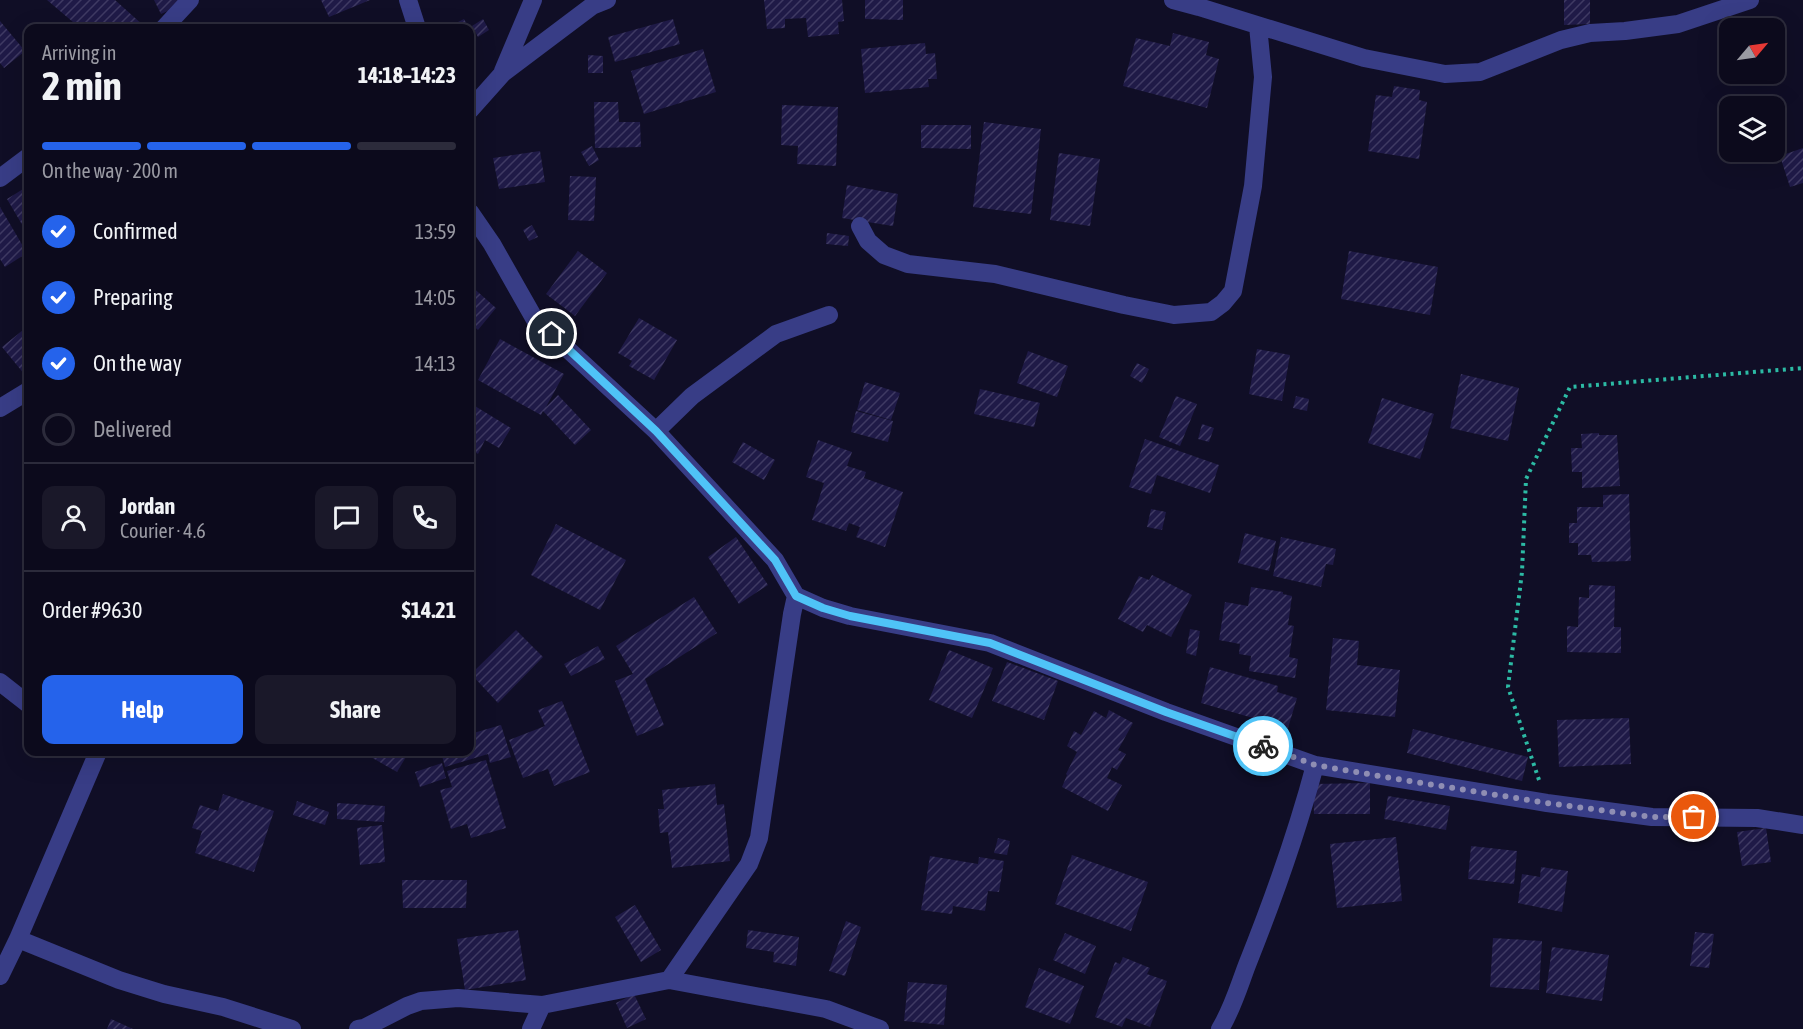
<!DOCTYPE html>
<meta charset="utf-8">
<style>
:root{--surface:#0c0a1c;--page:#1a1829;--text:#f1f3f6;--muted:#9a9aa3;--line:#2c2b3b;--accent:#2563eb}
body{margin:0;font-family:"Asap Condensed",sans-serif;background:var(--page);color:var(--text);height:100vh;display:flex;flex-direction:column;font-size:22px;white-space:nowrap}
*{box-sizing:border-box;margin:0}
p{font-size:20px;color:var(--muted)}
.icon{flex:none;width:33px;height:33px;fill:none;stroke:currentColor;stroke-width:2;stroke-linecap:round;stroke-linejoin:round}
.map{position:relative;flex:1;overflow:hidden}
.side{position:absolute;left:24px;top:24px;width:450px;height:732px;display:flex;flex-direction:column;background:var(--surface);border-radius:12px;box-shadow:0 6px 24px #0002,0 0 0 2px var(--line)}
.side>*{flex:none}
.needle{width:39px;rotate:61deg}
.controls{position:absolute;left:1719px;top:18px;display:grid;gap:12px}
.controls a{display:grid;place-items:center;width:66px;height:66px;border-radius:12px;background:var(--surface);box-shadow:0 6px 24px #0002,0 0 0 2px var(--line);font-size:30px}
.pin{position:absolute;display:grid;place-items:center;width:51px;height:51px;color:#fff;margin:-26px;border:3px solid #fff;border-radius:50%;box-shadow:0 2px 6px #0007}
.courier{position:absolute;display:grid;place-items:center;width:60px;height:60px;margin:-30px;border:4px solid #4fc3f7;border-radius:50%;background:#fff;color:#222;box-shadow:0 2px 8px #0007}
.overview em{font-style:normal;font-weight:700}
.overview div{display:flex;flex-direction:column-reverse}
.overview{display:flex;align-items:center;justify-content:space-between;height:102px;padding:0 18px}
h1{font-size:39px;font-weight:700;line-height:45px}
.bar{display:grid;grid-template-columns:repeat(4,1fr);gap:9px 6px;align-content:center;height:72px;padding:0 18px}
.bar i{height:8px;border-radius:4px;background:var(--line)}
.bar .current{background:var(--accent)}
.bar p{grid-column:span 4}
.line{display:flex;align-items:center;gap:15px;padding:0 18px;border-top:2px solid var(--line)}
.line div{flex:1}
.round{display:grid;place-items:center;flex:none;width:63px;height:63px;border-radius:12px;background:var(--page)}
ol{padding:0 18px;list-style:none}
li{display:flex;align-items:center;gap:18px;height:66px}
li p{margin-inline-start:auto}
li .icon{padding:6px;border-radius:50%;background:var(--accent);color:#fff;stroke-width:4}
li:last-child{color:var(--muted)}
li i{width:33px;height:33px;border:3px solid var(--line);border-radius:50%}
.button{display:flex;gap:12px;margin-top:auto;padding:12px 18px}
.button a{flex:1;height:69px;border-radius:12px;background:var(--accent);color:#fff;font-size:24px;font-weight:700;line-height:69px;text-align:center}
.button a+a{background:var(--page);color:var(--text)}
.map>svg:first-child{display:block}
.building{fill:url(#building-hatch)}
.lines{fill:none;stroke-linecap:round;stroke-linejoin:round}
.path{stroke:#2cbaa4;stroke-width:4;stroke-dasharray:3 4.5;stroke-linecap:butt}
.street{stroke:#383d86;stroke-width:18}
.done{stroke:#8f8eb3;stroke-width:6;stroke-dasharray:0 10.8}
.route{stroke:#4fc3f7;stroke-width:8}
</style>
<div class="map">
<svg width="1803" height="1029" viewBox="0 0 1803 1029">
<defs>
<pattern id="building-hatch" width="6" height="6" patternUnits="userSpaceOnUse" patternTransform="scale(1.5)"><rect width="6" height="6" fill="#1f1a47"/><path d="M-1 1l2-2M0 6l6-6M5 7l2-2" fill="none" stroke="#3f3a63"/></pattern>
</defs>
<rect width="100%" height="100%" fill="#100e26"/>
<path class="building" d="M47,0H115L144,26L142,28H80Z
M154,0H188L189,2L161,14Z
M321,0H370L329,17Z
M764,0H842L844,21L838,22L839,34L808,37L806,18L785,19V28L767,29Z
M865,0H903V20L865,19Z
M1564,0H1590V24L1564,25Z
M464,19L469,28H446Z
M483,19L489,30L478,37L472,26Z
M673,19L680,44L615,62L608,37Z
M0,21L25,51L4,68L0,63Z
M1173,33L1209,42L1206,55L1219,59L1207,108L1123,86L1136,38L1170,46Z
M925,43L926,54L935,53L937,79H928L929,87L865,93L861,49Z
M703,49L716,92L644,114L631,71Z
M588,55L603,56V73H588Z
M1394,86L1420,90L1419,100L1427,102L1419,159L1368,151L1376,95L1392,97Z
M594,102H618L619,122H640L641,147L595,148Z
M782,105L838,107L836,166L797,164L798,146L781,145Z
M984,122L1041,129L1031,214L973,207Z
M921,125H971V149L921,148Z
M592,146L599,160L589,166L581,152Z
M1803,148V183L1790,187L1780,156Z
M540,151L545,182L499,189L493,158Z
M1059,153L1100,159L1090,226L1050,220Z
M570,176L596,177L594,221L568,220Z
M847,185L898,194L893,226L842,218Z
M28,186V232L27,233L7,199Z
M0,207L27,253L5,267L0,259Z
M532,225L538,237L529,241L523,230Z
M827,233L849,236L848,246L826,244Z
M578,251L607,273L575,316L546,294Z
M1349,251L1438,267L1430,315L1341,299Z
M470,285L496,308L478,330L470,323Z
M639,318L677,340L654,380L629,366L632,361L618,353Z
M28,326V372L25,375L2,347Z
M500,339L564,374L546,407L558,395L591,430L575,445L543,411L541,415L478,380Z
M1257,349L1290,355L1282,401L1249,394Z
M1028,351L1068,366L1057,397L1017,383Z
M1137,363L1149,369L1142,383L1130,376Z
M1461,374L1519,388L1508,441L1450,428Z
M865,382L900,393L891,420L857,410Z
M980,389L1040,403L1034,427L974,414Z
M1176,396L1197,404L1180,446L1159,437Z
M1296,396L1309,399L1307,411L1293,408Z
M1382,398L1434,414L1420,459L1368,443Z
M470,403L511,428L499,448L485,440L478,454L470,449Z
M856,411L893,421L888,442L851,432Z
M1202,424L1214,428L1209,442L1198,439Z
M1599,433V435H1617L1620,486L1582,488V472H1572L1571,448H1582L1581,434Z
M1145,439L1219,465L1210,493L1157,475L1151,494L1129,487Z
M818,440L852,452L847,466L866,472L864,478L903,492L885,547L856,537L860,527L849,523L846,531L812,520L824,483L806,477Z
M743,442L775,460L764,480L732,462Z
M1629,494L1631,561L1592,562L1591,555H1578V543H1569V523H1577V507H1603V495Z
M1151,509L1166,512L1162,530L1147,527Z
M556,524L626,560L600,610L531,575Z
M1245,533L1276,541L1269,571L1238,563Z
M736,537L768,585L739,604L708,557Z
M1281,537L1336,549L1333,565L1326,564L1321,587L1273,576Z
M1152,575L1192,595L1171,637L1147,625L1143,632L1118,619L1139,576L1149,580Z
M1589,585L1615,586L1614,627H1621V653L1567,652V626L1578,627L1579,597L1589,598Z
M1251,587L1283,592V594L1292,596L1288,625L1294,626L1289,657L1298,659L1295,678L1249,671L1251,656L1239,654L1240,644L1219,640L1225,602L1248,606Z
M694,597L717,633L645,679L664,725L637,736L615,681L633,674L616,646Z
M1190,629L1200,631L1196,656L1186,653Z
M516,630L543,657L498,703L471,674Z
M1333,638L1359,641L1357,665L1400,670L1395,717L1326,710Z
M598,646L605,659L571,676L564,664Z
M949,650L993,668L972,718L929,700Z
M1007,662L1058,681L1044,720L992,701Z
M1210,667L1278,686L1277,692L1297,698L1288,728L1201,703Z
M562,701L590,772L554,786L548,769L523,778L509,740L545,726L538,710Z
M1109,710L1133,723L1118,750L1126,754L1117,770L1112,767L1107,778L1122,785L1108,811L1062,787L1067,775L1066,774L1077,752L1067,746L1074,731L1081,735L1094,711L1106,718Z
M1629,718L1631,764L1559,767L1557,720Z
M501,725L511,757L490,763L488,754L445,767L441,752H470V734Z
M1413,729L1528,757L1522,781L1407,753Z
M362,752H409L397,772Z
M486,760L506,828L471,838L467,824L451,829L440,790L452,787L447,771Z
M442,763L446,778L420,787L415,772Z
M1370,783V814H1314L1313,784Z
M715,784L717,805L724,804L730,861L672,868L668,832L660,833L658,809H664L662,790Z
M223,794L274,811L254,872L195,853L202,831L192,828L200,805L218,811Z
M1388,796L1450,806L1446,830L1384,819Z
M297,801L329,812L325,825L293,815Z
M337,803L385,806L384,822L337,819Z
M382,825L385,862L360,865L357,828Z
M1766,828L1771,862L1742,866L1737,832Z
M1396,837L1402,901L1337,908L1330,844Z
M998,838L1010,841L1007,855L994,853Z
M1471,846L1517,851L1514,884L1468,879Z
M1072,855L1148,882L1131,931L1055,904Z
M930,856L978,864L979,857L1004,861L999,892L988,891L985,911L953,906L952,914L921,910Z
M1541,867L1568,871L1562,912L1518,903L1522,874L1540,877Z
M402,880H467L466,908H403Z
M635,905L661,950L641,962L615,917Z
M846,921L861,927L845,976L829,971Z
M518,930L526,980L465,990L457,939Z
M748,930L799,937L796,966L773,962L774,952L746,948Z
M1695,932L1714,934L1709,968L1690,966Z
M1065,933L1096,946L1085,974L1053,960Z
M1493,938L1542,941L1539,990L1490,987Z
M1552,947L1609,955L1602,1001L1546,993Z
M1123,957L1150,968L1147,974L1167,981L1150,1027L1126,1018L1122,1027L1095,1017L1115,962L1120,964Z
M1039,968L1084,986L1070,1024L1025,1007Z
M908,982L947,985L944,1025L904,1021Z
M634,994L646,1019L627,1028L616,1003Z
M111,1019L133,1029H107Z"/>
<g class="lines">
<path class="path" d="M1539,780L1508,687L1522,572L1526,479L1570,387L1803,368"/>
<path class="street" d="M408,0L417,28
M1173,0L1199,7L1364,58L1445,74L1480,72L1561,40L1590,33L1625,31L1678,24L1750,0
M164,28L190,0
M503,71L533,0
M470,110L503,73L592,6L607,0
M0,178L28,157
M470,212L492,244L534,318L656,431L775,560L796,596L823,608L850,616L990,643L1166,712L1315,765L1547,803L1652,817L1757,818L1803,825
M860,226L868,241L884,255L908,264L995,274L1124,305L1174,315L1211,312L1223,303L1233,291L1253,186L1263,77L1258,26
M0,408L28,391
M656,431L692,396L776,334L829,315
M0,682L28,704
M18,939L119,980L164,994L223,1007L292,1029
M0,976L18,939L98,752
M669,980L749,864L759,838L792,614L796,596
M358,1029L364,1028L407,1006L421,1001L458,998L542,1005L669,980L826,1009L880,1029
M531,1029L542,1005
M1220,1029C1232,1010 1239,986 1247,965C1273,900 1297,833 1315,765"/>
</g>
<g class="lines">
<path class="done" d="M1263,746L1315,765L1397,779L1547,803L1652,817H1694"/>
<path class="route" d="M552,334L656,431L775,560L796,596L823,608L850,616L990,643L1166,712L1263,746"/>
</g>
</svg>
<div class="controls">
<a><svg class="needle" viewBox="-14 -14 28 28"><path d="M0-13l5 13h-10z" fill="#e53935"/><path d="M0 13l5-13h-10z" fill="#9a9aa3"/></svg></a>
<a><svg class="icon" aria-label="layers" viewBox="0 0 24 24"><path d="M12 4l9 5-9 5-9-5zM3 14l9 5 9-5"/></svg></a>
</div>
<div class="pin" style="left:1694px;top:817px;background:#ea580c"><svg class="icon" aria-label="bag" viewBox="0 0 24 24"><path d="M5 8h14l-1 12H6zM9 8a3 3 0 0 1 6 0"/></svg></div>
<div class="pin" style="left:552px;top:334px;background:#1f2937"><svg class="icon" aria-label="home" viewBox="0 0 24 24"><path d="M3 11l9-7 9 7M6 9v11h12V9"/></svg></div>
<div class="courier" style="left:1263px;top:746px"><svg class="icon" aria-label="bike" viewBox="0 0 24 24"><circle cx="6" cy="16" r="4"/><circle cx="18" cy="16" r="4"/><path d="M6 16l4-8h5l3 8M10 8l3 8H6M13 5h3"/></svg></div>
<section class="side">
<div class="overview"><div><h1>2 min</h1><p>Arriving in</p></div><em>14:18–14:23</em></div>
<div class="bar"><i class="current"></i><i class="current"></i><i class="current"></i><i></i><p>On the way · 200 m</p></div>
<ol>
<li><svg class="icon" aria-label="check" viewBox="0 0 24 24"><path d="M5 12l5 5 9-10"/></svg>Confirmed<p>13:59</p></li>
<li><svg class="icon" aria-label="check" viewBox="0 0 24 24"><path d="M5 12l5 5 9-10"/></svg>Preparing<p>14:05</p></li>
<li><svg class="icon" aria-label="check" viewBox="0 0 24 24"><path d="M5 12l5 5 9-10"/></svg>On the way<p>14:13</p></li>
<li><i></i>Delivered</li>
</ol>
<div class="line" style="height:108px"><a class="round"><svg class="icon" aria-label="person" viewBox="0 0 24 24"><circle cx="12" cy="8" r="4"/><path d="M4 21q1-7 8-7t8 7"/></svg></a><div><b>Jordan</b><p>Courier · 4.6</p></div><a class="round"><svg class="icon" aria-label="chat" viewBox="0 0 24 24"><path d="M4 5h16v11H9l-5 4z"/></svg></a><a class="round"><svg class="icon" aria-label="phone" viewBox="0 0 24 24"><path d="M5 4h4l2 5-3 2q2 4 5 5l2-3 5 2v4C11 20 4 13 5 4z"/></svg></a></div>
<div class="line" style="height:78px"><div>Order #9630</div><b>$14.21</b></div>
<div class="button"><a>Help</a><a>Share</a></div>
</section>
</div>
